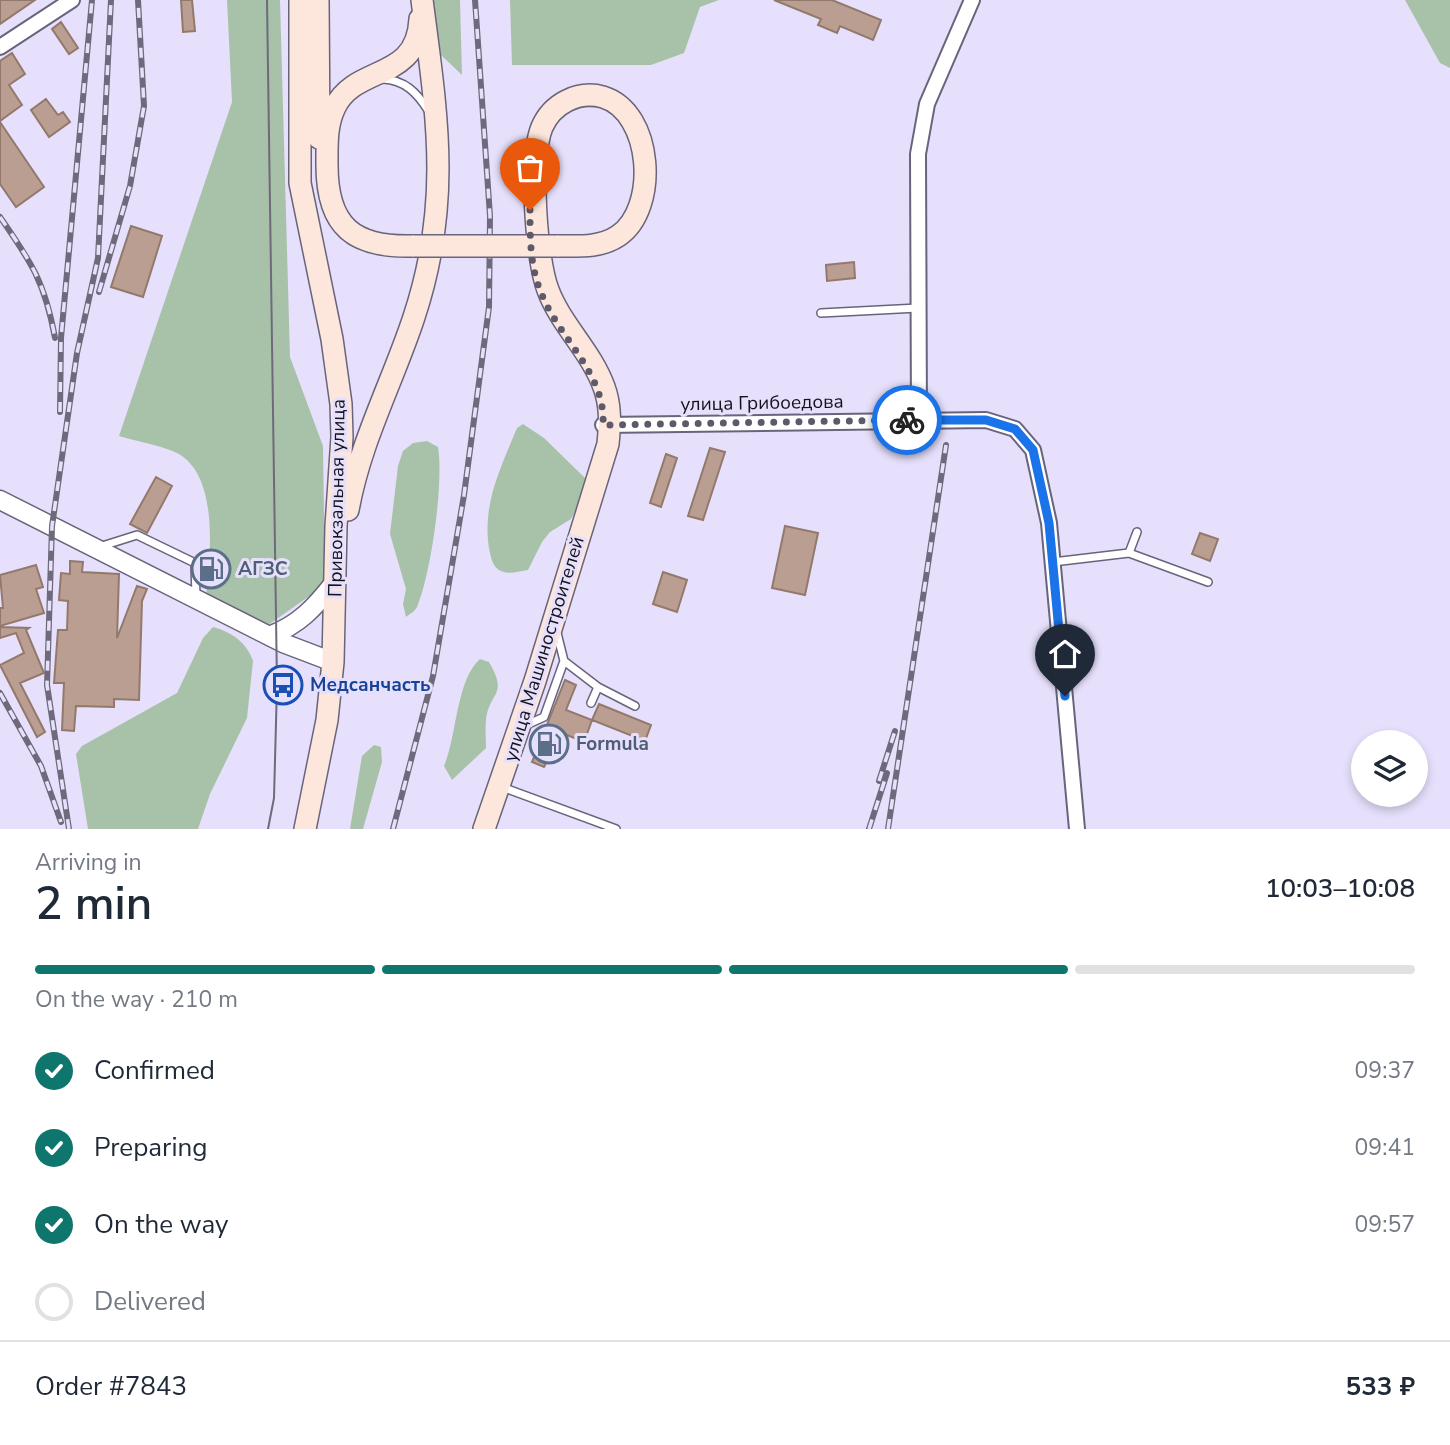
<!DOCTYPE html>
<meta charset="utf-8">
<style>
:root{--surface:#fff;--page:#f2f2f3;--text:#1f2937;--muted:#747a83;--line:#e0e1e3;--accent:#0f766e}
body{margin:0;font-family:"Nunito Sans",sans-serif;background:var(--page);color:var(--text);height:100vh;display:flex;flex-direction:column;font-size:26px;white-space:nowrap}
*{box-sizing:border-box;margin:0}
p{font-size:23px;color:var(--muted)}
.icon{flex:none;width:38px;height:38px;fill:none;stroke:currentColor;stroke-width:2;stroke-linecap:round;stroke-linejoin:round}
.map{position:relative;height:829px;overflow:hidden}
.side{display:flex;flex-direction:column;background:var(--surface);flex:1}
.side>*{flex:none}
.fabs{position:absolute;left:1351px;top:730px;display:grid;gap:14px}
.fabs a{display:grid;place-items:center;width:77px;height:77px;border-radius:50%;background:var(--surface);box-shadow:0 4px 10px #0003;font-size:35px}
.pin{position:absolute;display:grid;place-items:center;width:60px;height:60px;color:#fff;margin:-72px -30px;border-radius:50% 50% 50% 0;rotate:-45deg;box-shadow:0 0 7px #0007}
.pin .icon{rotate:45deg}
.courier{position:absolute;display:grid;place-items:center;width:70px;height:70px;margin:-35px;border:5px solid #1a73e8;border-radius:50%;background:#fff;color:#222;box-shadow:0 2px 9px #0007}
.headline em{font-style:normal;font-weight:600}
.headline div{display:flex;flex-direction:column-reverse}
.headline{display:flex;align-items:center;justify-content:space-between;height:119px;padding:0 35px}
h1{font-size:46px;font-weight:600;line-height:52px}
.bar{display:grid;grid-template-columns:repeat(4,1fr);gap:10px 7px;align-content:center;height:84px;padding:0 35px}
.bar i{height:9px;border-radius:5px;background:var(--line)}
.bar .current{background:var(--accent)}
.bar p{grid-column:span 4}
.line{display:flex;align-items:center;gap:18px;padding:0 35px;border-top:2px solid var(--line)}
.line div{flex:1}
ol{padding:0 35px;list-style:none}
li{display:flex;align-items:center;gap:21px;height:77px}
li p{margin-inline-start:auto}
li .icon{padding:7px;border-radius:50%;background:var(--accent);color:#fff;stroke-width:4}
li:last-child{color:var(--muted)}
li i{width:38px;height:38px;border:4px solid var(--line);border-radius:50%}
.map>svg:first-child{display:block}
.green{fill:#a8c2a9}
.building{fill:#ba9e91;stroke:#93796c;stroke-width:2}
.lines{fill:none;stroke-linecap:round;stroke-linejoin:round}
.service-casing{stroke:#69647b;stroke-width:10}
.minor-casing{stroke:#69647b;stroke-width:18}
.tertiary-casing{stroke:#69647b;stroke-width:21}
.secondary-casing{stroke:#69647b;stroke-width:24}
.service{stroke:#fff;stroke-width:7}
.minor{stroke:#fff;stroke-width:14}
.tertiary{stroke:#fff;stroke-width:18}
.secondary{stroke:#fde7dd;stroke-width:21}
.tram{stroke:#6e6a7b;stroke-width:2}
.rail-casing{stroke:#6e6a7b;stroke-width:6}
.rail{stroke:#e6e0fc;stroke-width:3.5;stroke-dasharray:10;stroke-linecap:butt}
.secondary-bridge-casing{stroke:#69647b;stroke-width:24;stroke-linecap:butt}
.secondary-bridge{stroke:#fde7dd;stroke-width:21}
.done{stroke:#5e5a6a;stroke-width:7;stroke-dasharray:0 12.6}
.route{stroke:#1a73e8;stroke-width:9}
.labels{text-anchor:middle;dominant-baseline:central;stroke-width:6;stroke-linejoin:round;paint-order:stroke}
.street-label{font-size:19px;fill:#14121b;stroke:#e6e0fc}
.service-label{font-size:19px;font-weight:bold;fill:#4e5e75;stroke:#e6e0fc;text-anchor:start}
.transit-label{font-size:19px;font-weight:bold;fill:#164399;stroke:#e6e0fc;text-anchor:start}
</style>
<div class="map">
<svg width="1450" height="829" viewBox="0 0 1450 829">
<rect width="100%" height="100%" fill="#e6e0fc"/>
<path class="green" d="M227,0H280L290,357L323,446L325,585L264,628L206,597C210,559 219,482 182,456C170,447 135,441 119,436L232,102Z
M431,0H460L462,75L441,55Z
M510,0H719L700,7L684,53L651,65H512Z
M1405,0H1450V68L1440,63Z
M523,424L544,438L586,479L588,488L571,519L550,532L542,542L528,570C520,571 509,575 501,571C492,567 491,557 489,548C482,504 501,467 517,428Z
M427,441L438,447C444,482 431,574 417,607C415,611 410,614 406,617L403,604L406,589L390,534L398,466L403,451L413,443Z
M213,627C231,632 247,642 253,661L247,718L210,794L198,829H88L76,754L82,746L177,693L203,638Z
M480,659L489,662C509,696 489,692 486,720C485,729 486,739 486,748L452,780L444,766C457,736 456,680 480,659Z
M374,745L381,747L382,762L363,829H350L362,756Z"/>
<path class="building" d="M0,0H35L0,24Z
M181,0H192L195,31L183,32Z
M774,0H832L881,20L873,40L840,26L837,33L818,25L821,19Z
M61,22L78,48L69,54L52,29Z
M12,53L25,74L9,85L22,105L0,121V61Z
M46,99L58,115L63,112L70,122L49,137L31,110Z
M0,122L44,187L16,207L0,184Z
M131,226L162,236L143,297L111,287Z
M854,262L855,278L827,281L826,265Z
M710,448L725,452L703,520L688,516Z
M666,454L677,458L661,507L650,503Z
M156,477L172,486L147,533L130,524Z
M785,526L818,533L805,595L772,588Z
M1200,533L1218,539L1210,561L1192,554Z
M70,561L83,562L82,572L119,574L117,638L137,586L147,589L142,601L139,700L114,699V707L76,706L74,731L62,730L64,683H54L58,630H67L68,601L59,600L61,573L70,574Z
M36,565L43,587L36,589L44,613L0,626V608H3L0,575Z
M663,572L687,580L677,612L653,604Z
M0,627L29,628L26,630L44,673L20,683L45,732L37,737L0,665L24,653L16,633L0,638Z
M565,680L576,685L566,710L592,720L584,742L562,733L544,767L532,762Z
M599,704L651,725L645,741L592,720Z"/>
<g class="lines">
<defs>
<path id="service" d="M383,79C405,80 417,93 428,110
M821,313L918,308
M99,547L137,535L195,563L196,598
M1129,553L1208,582
M1053,562L1129,553L1137,532
M564,661L598,687L635,706
M591,703L598,687
M524,726L544,717L564,661L557,633
M502,787L616,829"/>
<path id="minor" d="M0,47L72,0
M919,420L918,154L927,104L972,0
M603,425L986,420L1015,429L1033,450L1049,523L1077,829"/>
<path id="tertiary" d="M0,500L283,643L333,662
M269,636C299,625 315,607 334,583"/>
<path id="secondary" d="M300,0V183L332,339L341,404L342,437L336,526L333,662L327,720L305,829
M318,0L319,138
M414,246C354,248 327,227 327,165C327,145 326,125 335,107C356,64 417,82 420,19
M348,510C360,442 393,381 414,317C452,202 437,116 422,0
M484,829L535,681L608,444C610,424 611,406 604,387C591,351 561,325 548,290C536,259 529,158 542,127C552,104 578,90 603,97C653,112 659,209 618,236C600,248 578,246 557,246"/>
</defs>
<use href="#service" class="service-casing"/>
<use href="#minor" class="minor-casing"/>
<use href="#tertiary" class="tertiary-casing"/>
<use href="#secondary" class="secondary-casing"/>
<use href="#service" class="service"/>
<use href="#minor" class="minor"/>
<use href="#tertiary" class="tertiary"/>
<use href="#secondary" class="secondary"/>
<path class="tram" d="M267,0L277,685L274,798L268,829"/>
<defs>
<path id="rail" d="M0,217C32,263 45,283 55,338
M99,292L130,186L144,106L138,0
M60,412L61,338L92,0
M0,693L41,766L61,822
M879,781L895,731
M69,829L47,685L52,526L77,353L98,258L111,0
M393,829L433,676L464,495L489,307L490,216L475,0
M869,829L887,773
M888,829L946,445"/>
</defs>
<use href="#rail" class="rail-casing"/>
<use href="#rail" class="rail"/>
<defs>
<path id="secondary-bridge" d="M414,246H557"/>
</defs>
<use href="#secondary-bridge" class="secondary-bridge-casing"/>
<use href="#secondary-bridge" class="secondary-bridge"/>
</g>
<g class="lines">
<path class="done" d="M530,210C530,239 530,268 542,295C560,339 606,374 603,425L907,420"/>
<path class="route" d="M907,420H986L1015,429L1033,450L1049,523L1065,696"/>
</g>
<defs>
<symbol id="fuel-ring" viewBox="-11 -11 22 22"><circle r="9.5" fill="#e6e0fc" stroke="#5c6f8a" stroke-width="1.5"/><path d="M-5.5-6h7V0h2V4h1.3V-2.5L3-4.5l.8-.8L6-3V5H2.5V1h-1V6h-7ZM-4.2-4.7v3.2H.2V-4.7Z" fill="#5c6f8a"/></symbol>
<symbol id="bus-ring" viewBox="-11 -11 22 22"><circle r="9.5" fill="#e6e0fc" stroke="#1a4fb4" stroke-width="1.5"/><path d="M-5-6H5V4H4V6H2V4H-2V6H-4V4H-5ZM-3.5-4V0h7V-4ZM-3.5 1.2v1.5H-2V1.2ZM2 1.2v1.5H3.5V1.2Z" fill="#1a4fb4"/></symbol>
</defs>
<g fill-rule="evenodd">
<use href="#fuel-ring" x="189" y="547" width="44" height="44"/>
<use href="#bus-ring" x="261" y="663" width="44" height="44"/>
<use href="#fuel-ring" x="527" y="722" width="44" height="44"/>
</g>
<g class="labels">
<g class="street-label">
<text transform="translate(762 403) rotate(-1)">улица Грибоедова</text>
<text transform="translate(337 498) rotate(-89)">Привокзальная улица</text>
<text transform="translate(544 649) rotate(-73)">улица Машиностроителей</text>
</g>
<g class="service-label">
<text x="238" y="569">АГЗС</text>
<text x="576" y="744">Formula</text>
</g>
<g class="transit-label">
<text x="310" y="685">Медсанчасть</text>
</g>
</g>
</svg>
<div class="fabs">
<a><svg class="icon" aria-label="layers" viewBox="0 0 24 24"><path d="M12 4l9 5-9 5-9-5zM3 14l9 5 9-5"/></svg></a>
</div>
<div class="pin" style="left:530px;top:210px;background:#ea580c"><svg class="icon" aria-label="bag" viewBox="0 0 24 24"><path d="M5 8h14l-1 12H6zM9 8a3 3 0 0 1 6 0"/></svg></div>
<div class="pin" style="left:1065px;top:696px;background:#1f2937"><svg class="icon" aria-label="home" viewBox="0 0 24 24"><path d="M3 11l9-7 9 7M6 9v11h12V9"/></svg></div>
<div class="courier" style="left:907px;top:420px"><svg class="icon" aria-label="bike" viewBox="0 0 24 24"><circle cx="6" cy="16" r="4"/><circle cx="18" cy="16" r="4"/><path d="M6 16l4-8h5l3 8M10 8l3 8H6M13 5h3"/></svg></div>
</div>
<section class="side">
<div class="headline"><div><h1>2 min</h1><p>Arriving in</p></div><em>10:03–10:08</em></div>
<div class="bar"><i class="current"></i><i class="current"></i><i class="current"></i><i></i><p>On the way · 210 m</p></div>
<ol>
<li><svg class="icon" aria-label="check" viewBox="0 0 24 24"><path d="M5 12l5 5 9-10"/></svg>Confirmed<p>09:37</p></li>
<li><svg class="icon" aria-label="check" viewBox="0 0 24 24"><path d="M5 12l5 5 9-10"/></svg>Preparing<p>09:41</p></li>
<li><svg class="icon" aria-label="check" viewBox="0 0 24 24"><path d="M5 12l5 5 9-10"/></svg>On the way<p>09:57</p></li>
<li><i></i>Delivered</li>
</ol>
<div class="line" style="height:91px"><div>Order #7843</div><b>533 ₽</b></div>
</section>
